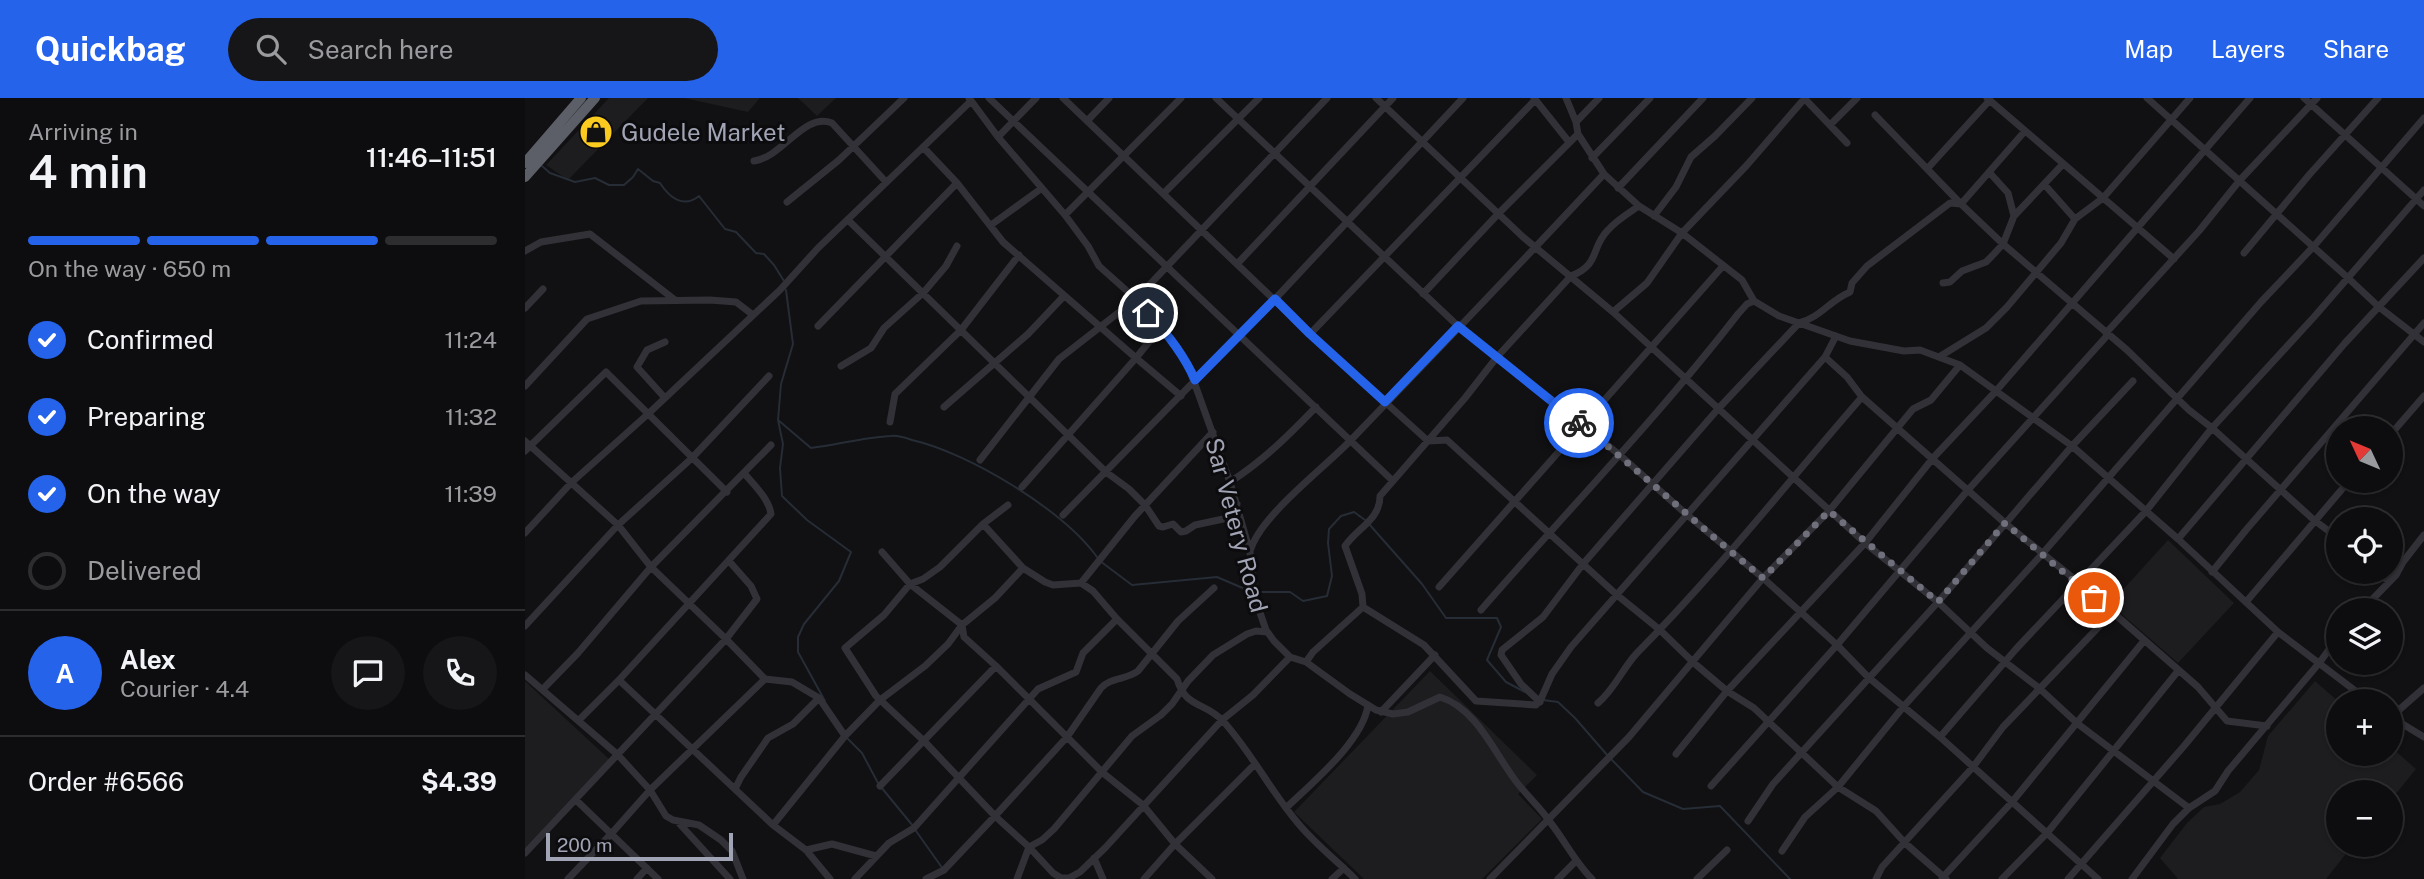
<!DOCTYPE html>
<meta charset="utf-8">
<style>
:root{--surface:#0d0c0e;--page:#161517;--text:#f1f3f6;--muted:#9a9b9e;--line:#2d2c2e;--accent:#2563eb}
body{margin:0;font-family:"Public Sans",sans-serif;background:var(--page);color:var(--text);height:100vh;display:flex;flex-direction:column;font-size:26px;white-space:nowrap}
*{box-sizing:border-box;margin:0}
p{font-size:23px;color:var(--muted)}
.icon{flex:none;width:38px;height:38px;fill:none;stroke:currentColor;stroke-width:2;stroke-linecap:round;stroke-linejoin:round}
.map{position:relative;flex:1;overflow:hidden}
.drawer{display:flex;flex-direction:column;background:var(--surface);width:525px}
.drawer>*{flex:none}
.needle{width:46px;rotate:314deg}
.fabs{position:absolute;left:1801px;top:318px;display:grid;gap:14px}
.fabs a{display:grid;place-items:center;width:77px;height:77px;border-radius:50%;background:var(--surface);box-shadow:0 2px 5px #0004,0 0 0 2px var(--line);font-size:35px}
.scale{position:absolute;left:21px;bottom:18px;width:187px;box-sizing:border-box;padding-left:7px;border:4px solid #a1a4b4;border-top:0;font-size:19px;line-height:24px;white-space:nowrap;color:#a1a4b4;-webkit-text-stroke:5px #0c0b0d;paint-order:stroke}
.pin{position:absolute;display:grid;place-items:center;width:60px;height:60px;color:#fff;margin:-30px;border:4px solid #fff;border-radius:50%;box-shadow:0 2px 7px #0007}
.courier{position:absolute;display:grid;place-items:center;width:70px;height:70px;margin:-35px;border:5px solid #2563eb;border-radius:50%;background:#fff;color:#222;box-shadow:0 2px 9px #0007}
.headline em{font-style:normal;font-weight:600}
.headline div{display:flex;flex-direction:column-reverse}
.headline{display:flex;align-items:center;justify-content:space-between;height:119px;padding:0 28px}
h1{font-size:46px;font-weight:600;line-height:52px}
.bar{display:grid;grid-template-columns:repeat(4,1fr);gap:10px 7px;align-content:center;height:84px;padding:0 28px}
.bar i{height:9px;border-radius:5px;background:var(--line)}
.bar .active{background:var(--accent)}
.bar p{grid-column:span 4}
.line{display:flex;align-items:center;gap:18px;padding:0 28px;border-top:2px solid var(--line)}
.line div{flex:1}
.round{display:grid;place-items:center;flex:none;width:74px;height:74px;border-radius:37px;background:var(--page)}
ol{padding:0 28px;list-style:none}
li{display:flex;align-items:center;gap:21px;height:77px}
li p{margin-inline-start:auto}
li .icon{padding:7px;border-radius:50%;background:var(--accent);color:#fff;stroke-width:4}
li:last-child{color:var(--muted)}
li i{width:38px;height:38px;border:4px solid var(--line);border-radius:50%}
header{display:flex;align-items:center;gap:42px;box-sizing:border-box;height:98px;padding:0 35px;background:var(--accent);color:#fff}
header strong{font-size:33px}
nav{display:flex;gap:38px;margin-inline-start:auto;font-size:24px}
.search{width:490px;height:63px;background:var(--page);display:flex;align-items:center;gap:18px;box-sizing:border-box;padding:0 24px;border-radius:38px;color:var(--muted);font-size:26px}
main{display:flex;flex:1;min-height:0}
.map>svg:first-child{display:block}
.built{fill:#1d1c1f}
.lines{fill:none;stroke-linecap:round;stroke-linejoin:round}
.stream{stroke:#262d36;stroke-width:2}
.minor{stroke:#313137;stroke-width:7}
.highway{stroke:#5d5f68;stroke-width:10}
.done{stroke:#6f707b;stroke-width:7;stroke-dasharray:0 12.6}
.route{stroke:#2563eb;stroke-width:9}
.labels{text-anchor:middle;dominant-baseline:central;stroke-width:6;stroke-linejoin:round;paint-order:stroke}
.poi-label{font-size:24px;fill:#a1a4b4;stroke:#0c0b0d;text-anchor:start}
.street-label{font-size:24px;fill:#a1a4b4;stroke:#0c0b0d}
</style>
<header>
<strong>Quickbag</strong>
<div class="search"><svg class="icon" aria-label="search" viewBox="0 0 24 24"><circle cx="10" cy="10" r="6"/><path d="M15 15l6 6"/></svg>Search here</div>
<nav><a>Map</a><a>Layers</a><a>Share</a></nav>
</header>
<main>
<section class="drawer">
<div class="headline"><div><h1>4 min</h1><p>Arriving in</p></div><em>11:46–11:51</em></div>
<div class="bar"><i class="active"></i><i class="active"></i><i class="active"></i><i></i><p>On the way · 650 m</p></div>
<ol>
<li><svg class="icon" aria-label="check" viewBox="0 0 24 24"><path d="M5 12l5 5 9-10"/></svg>Confirmed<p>11:24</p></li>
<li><svg class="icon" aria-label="check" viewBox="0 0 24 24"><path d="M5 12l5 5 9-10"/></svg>Preparing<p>11:32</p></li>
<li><svg class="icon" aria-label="check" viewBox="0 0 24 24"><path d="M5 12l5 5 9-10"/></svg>On the way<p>11:39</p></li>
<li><i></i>Delivered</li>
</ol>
<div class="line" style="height:126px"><b class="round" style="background:var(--accent);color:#fff">A</b><div><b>Alex</b><p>Courier · 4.4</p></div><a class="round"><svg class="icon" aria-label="chat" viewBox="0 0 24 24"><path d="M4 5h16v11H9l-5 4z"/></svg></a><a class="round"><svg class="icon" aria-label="phone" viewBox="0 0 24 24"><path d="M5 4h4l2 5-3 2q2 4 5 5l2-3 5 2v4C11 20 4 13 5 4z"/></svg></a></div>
<div class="line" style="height:91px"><div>Order #6566</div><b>$4.39</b></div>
</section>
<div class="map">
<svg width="1899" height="781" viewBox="0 0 1899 781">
<rect width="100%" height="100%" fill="#111012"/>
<path class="built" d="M84,0H123L43,82L21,67Z
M159,0H235L223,14Z
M273,0H311L292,18Z
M1643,442L1709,505L1653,565L1585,506Z
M905,573L1012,677L993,696L1017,721L957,781H839L769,714Z
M0,583L84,661L0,750Z
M1790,583L1814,604L1813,656H1866V649L1891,671L1866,702V695H1813V747H1828L1801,781H1653L1635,760L1662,725L1679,709L1695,706L1715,694L1734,672L1743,638Z"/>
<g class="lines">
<path class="stream" d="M17,68L25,75L50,84L70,80L84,87H99L108,79L113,71L128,83L135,85C144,99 158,111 174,98L200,131L211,134L231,155L239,156L249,167L259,183
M261,192L268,246L256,286L253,322L258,346L255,370L257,398L282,422L326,454L314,483L279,526L273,539V554L300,603
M253,322L286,350C312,347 340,339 366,338C373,337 381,340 387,342C444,355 538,412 572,459
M844,426L897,486L921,520H972L976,529L962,562L981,584L1000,594
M575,463L607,487L692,479L727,494
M732,494H765L778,503L802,498L807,478L803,445L804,431L816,418L829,414L840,422
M1018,602L1033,604L1050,620L1083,658
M323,641L337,655L353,685
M1087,662L1118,694L1158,711L1195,708L1265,781
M356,689L388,728
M391,733L418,771"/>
<path class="minor" d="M444,0L473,39L540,117L563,148L574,168L611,201L636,229L663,267L705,384L725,454L731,503L741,532L749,543L765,559L781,564L825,596L851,612L868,616L883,614L915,599C951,610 969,654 990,682C1001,697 1015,709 1025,724C1040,743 1050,764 1067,781
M464,0L868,383
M538,0L785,236L903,343L922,342L1092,497L1135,532L1169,565L1202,593L1229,610L1313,689L1351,713L1380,745L1421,781
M691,0L933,228L1096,358L1160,415L1238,480L1312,547L1343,579L1415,639L1573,781
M851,0L998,139L1088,214L1340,445L1413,504L1462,550L1514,590L1553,626L1664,710
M1009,0L1044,44
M1041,0L1051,24L1053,36L1079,76L1114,108L1157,135L1217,182L1229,203L1254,218L1325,243L1379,253L1395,252L1435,267L1547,348L1653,441L1753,534L1845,604
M1279,0L1322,45
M1462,0L1649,161
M1622,0L1822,179L1854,209L1899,244
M1779,0L1899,108
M1350,17L1436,106L1478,146L1602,252L1664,312L1687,330L1789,422L1813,440
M562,23L584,0
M1051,24L1074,0
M1305,27L1332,0
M473,39L511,0
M398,49L432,85L478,144L611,260L497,389
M1067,60L1125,0
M229,63C258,59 279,14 307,25L361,84
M1402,71L1465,2
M1464,74L1483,95L1489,118
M1519,86L1550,121
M1093,90L1178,0
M639,95L734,0
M262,104L314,62L379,0
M540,117L656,0
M1129,118L1151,89L1166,59L1190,38L1227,0
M323,122L581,374L604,391L620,407L634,428L638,429L648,426L656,434L661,433L670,427L703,420L712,406
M466,127L517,90
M0,153L16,144L65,136L150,202
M1719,155L1784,77L1853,0
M713,165L868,0
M1418,185L1425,184L1437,173L1461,164L1467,158L1478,146L1489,118L1538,66
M898,196L974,115L1053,36
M0,210L18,191
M1088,214L1122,185L1157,135L1222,67L1280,0
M293,228L432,85
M636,229L611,260L656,298
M1581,235L1674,133L1715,82L1792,0
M785,236L1010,2
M1300,259L1322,279L1337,299L1480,425L1553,484L1673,589L1702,623L1742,628
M1414,259L1461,230L1482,209L1536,145L1550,121L1578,100L1665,0
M316,268L346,250L359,230L399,194L421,168L432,148
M0,288L62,221L116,203L185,202L211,204L228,217
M140,300L112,269L122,252L140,244
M419,309L503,236L539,198
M365,324L370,296L436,232L494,157
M1866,336L1899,298
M0,343L93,427L126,469L201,541L240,581L267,584L294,600L320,638
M0,353L81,274L202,394
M455,362L534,261L611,201L802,0
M705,384C738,363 764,337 791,309
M483,407L458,426L415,469L398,481L385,486L359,517L320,550L351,598L399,643L470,718L504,749L528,775L536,780H544L555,774L580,750L697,622L728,597L765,559
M538,417L750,201L938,0
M458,426L498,470L520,484L528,487L556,485L568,493L592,521L652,581C661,611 679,603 698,623C726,654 745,692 772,724C789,745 811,762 830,781
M0,435L46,385L123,316L255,192L293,150L446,3
M1653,441L1820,245L1899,160
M725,453C736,417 797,372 825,343C910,255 995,166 1079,76
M357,454L385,486L437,527L439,539L471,568L578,675L618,707L650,746L687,781
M1687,474L1721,432L1899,225
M1850,474L1864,483
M556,485L610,418L688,334
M914,489L1198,168
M1721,504L1824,383
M838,509L837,496L820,448C832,430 855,422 855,398L940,300L972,259L1046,178C1076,166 1065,150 1083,132C1092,122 1104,115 1114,108
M956,512C1042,413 1133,319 1213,216L1222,206L1229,203
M1836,513L1871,477L1878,464L1899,437
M0,528L93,427L167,360L244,278
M781,564L788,554L838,509L899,547L951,603L1011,607L1016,601L1027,576L1046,549L1300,259L1311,238
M0,577L93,657L125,692L141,718L148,722L174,727L196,742L207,753L218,781
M94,582L248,727L281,752L305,781
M1899,590L1866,619L1899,639
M18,591L53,555L126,469L246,347
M1015,604L996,586L976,557L977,552L1018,519L1058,466L1193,311L1274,225C1296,219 1304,203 1325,194L1327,185L1342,168L1425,105L1436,106L1500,33
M1073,605C1090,591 1097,571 1112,555C1192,474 1263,384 1337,299
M856,614L910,557
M54,622L94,582L246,416C244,401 229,387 219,375
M1415,639L1491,551L1621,413L1687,330L1789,219L1899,92
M1151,656L1202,593L1340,445L1408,360L1471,293L1725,0
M355,688L471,568
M1186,688L1312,547L1443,392L1580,240
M210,691L216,679L243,640L268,626L294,600
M51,702L133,781
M761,710C787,685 838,643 843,607
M152,723L205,781
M1223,723L1248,686L1413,504L1547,348L1608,283
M248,727L320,638L355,602L400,568L423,546L437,527L470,500L498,470
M281,752L307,746L351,758
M1257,753L1280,719L1313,689L1379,608L1518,455L1736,204L1789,148L1899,20
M0,755L201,541L232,501L226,488L204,463
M569,760L578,781
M1417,780L1487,704L1618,544
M43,781L86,736L125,692L240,581
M112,781L122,770
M330,781L364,745L389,730L513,591L551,574L558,555L592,521
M401,781L419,772L470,718L542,639L576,590C586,579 601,582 613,573L653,523L689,490
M492,781L504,749L517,742L529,731L607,638L636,617L647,606L663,583L688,557L722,536L731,533L742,534
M619,781L650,746L730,666
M807,781L819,770
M965,781L1104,639L1238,480L1304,413L1388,311L1406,302L1435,267
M1033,781L1051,763
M1172,781L1202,752
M1351,781L1357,769L1448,669L1478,629L1586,516
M1477,781L1522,735L1653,573
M1543,781L1659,648L1753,534
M1607,781L1648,726L1664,710L1690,693L1703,673L1795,564L1813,539"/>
<path class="highway" d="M0,65L56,0
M0,79L70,0"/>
</g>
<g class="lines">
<path class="done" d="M1054,325C1117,375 1176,430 1238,480L1304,413L1413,504L1480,425L1569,500"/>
<path class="route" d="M623,215C642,235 659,257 670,282L750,201L785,236L860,304L933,228L1054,325"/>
</g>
<defs>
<symbol id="shop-disc" viewBox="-11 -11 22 22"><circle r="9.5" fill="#fccb1f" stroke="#0c0b0d"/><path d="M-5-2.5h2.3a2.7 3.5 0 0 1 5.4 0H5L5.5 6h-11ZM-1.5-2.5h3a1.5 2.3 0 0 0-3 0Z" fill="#111"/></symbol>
</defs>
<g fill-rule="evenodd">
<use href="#shop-disc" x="52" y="15" width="38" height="38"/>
</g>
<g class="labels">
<g class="poi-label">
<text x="96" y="34">Gudele Market</text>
</g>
<g class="street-label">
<text transform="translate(712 427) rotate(75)">Sar Vetery Road</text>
</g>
</g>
</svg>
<div class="fabs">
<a><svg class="needle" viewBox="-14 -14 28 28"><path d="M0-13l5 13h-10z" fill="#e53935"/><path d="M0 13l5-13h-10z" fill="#9a9b9e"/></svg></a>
<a><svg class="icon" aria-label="locate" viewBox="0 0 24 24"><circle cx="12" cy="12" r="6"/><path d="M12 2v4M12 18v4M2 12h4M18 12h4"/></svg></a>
<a><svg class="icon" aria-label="layers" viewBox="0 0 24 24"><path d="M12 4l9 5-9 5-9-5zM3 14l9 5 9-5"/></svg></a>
<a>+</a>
<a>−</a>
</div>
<div class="scale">200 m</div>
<div class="pin" style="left:1569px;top:500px;background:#ea580c"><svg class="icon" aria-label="bag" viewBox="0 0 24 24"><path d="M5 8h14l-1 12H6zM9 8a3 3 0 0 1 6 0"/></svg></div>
<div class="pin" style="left:623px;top:215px;background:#1f2937"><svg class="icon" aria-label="home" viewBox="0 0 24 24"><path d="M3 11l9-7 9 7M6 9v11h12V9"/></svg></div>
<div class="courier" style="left:1054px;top:325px"><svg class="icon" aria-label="bike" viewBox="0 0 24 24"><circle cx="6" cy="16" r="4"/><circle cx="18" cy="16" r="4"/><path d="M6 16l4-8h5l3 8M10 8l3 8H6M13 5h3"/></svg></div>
</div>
</main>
